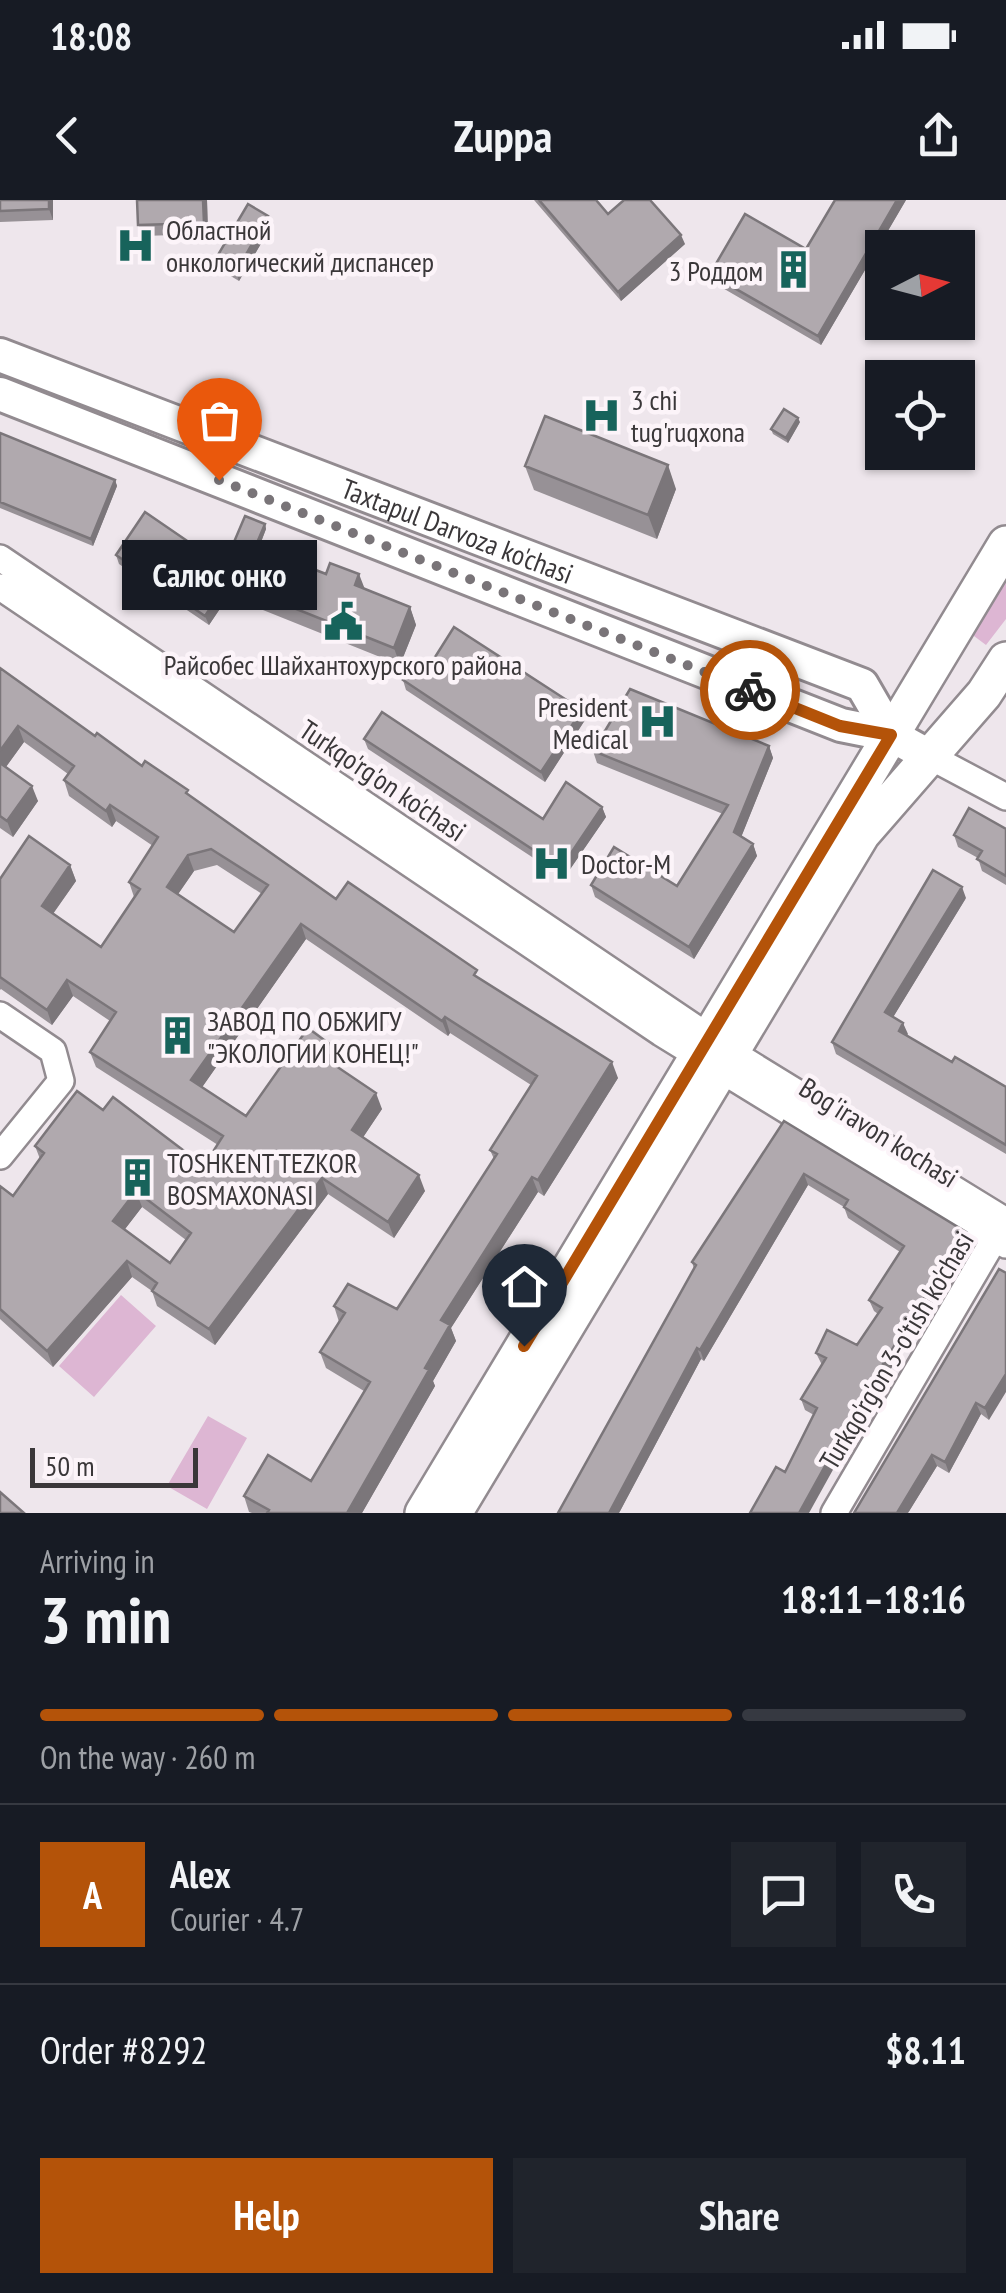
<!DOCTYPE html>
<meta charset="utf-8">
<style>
:root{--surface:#171b24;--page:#20242c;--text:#f1f3f6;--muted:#9ea1a6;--line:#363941;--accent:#b45309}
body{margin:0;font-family:"PT Sans Narrow",sans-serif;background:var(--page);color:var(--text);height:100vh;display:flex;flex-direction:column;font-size:38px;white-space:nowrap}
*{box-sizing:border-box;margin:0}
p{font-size:32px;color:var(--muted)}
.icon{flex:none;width:55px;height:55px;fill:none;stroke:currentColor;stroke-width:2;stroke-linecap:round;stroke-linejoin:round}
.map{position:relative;height:1313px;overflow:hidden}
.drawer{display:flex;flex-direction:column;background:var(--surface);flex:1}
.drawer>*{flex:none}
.needle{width:65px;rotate:84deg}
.tools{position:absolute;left:865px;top:30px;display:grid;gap:20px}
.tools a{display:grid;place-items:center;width:110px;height:110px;border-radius:0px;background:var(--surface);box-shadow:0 2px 8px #0004;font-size:50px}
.scale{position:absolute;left:30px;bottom:25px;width:168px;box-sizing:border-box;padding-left:10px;border:5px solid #3a3739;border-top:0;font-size:28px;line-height:35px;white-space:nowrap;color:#3a3739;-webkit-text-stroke:8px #fcf4f9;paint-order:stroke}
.pin{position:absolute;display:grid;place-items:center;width:85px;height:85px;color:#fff;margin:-102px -42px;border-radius:50% 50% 50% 0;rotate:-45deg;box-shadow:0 0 10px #0007}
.pin .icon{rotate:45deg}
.courier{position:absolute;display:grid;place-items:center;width:100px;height:100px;margin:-50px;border:8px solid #b45309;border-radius:50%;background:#fff;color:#222;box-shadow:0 2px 12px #0007}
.bubble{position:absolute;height:70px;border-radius:0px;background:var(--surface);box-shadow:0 2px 8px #0004;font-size:32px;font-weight:600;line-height:70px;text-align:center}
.headline em{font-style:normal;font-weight:600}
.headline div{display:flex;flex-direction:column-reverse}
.headline{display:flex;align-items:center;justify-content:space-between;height:170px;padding:0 40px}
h1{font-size:65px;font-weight:600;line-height:75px}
.bar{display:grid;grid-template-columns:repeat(4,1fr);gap:15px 10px;align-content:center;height:120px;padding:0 40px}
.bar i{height:12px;border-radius:8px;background:var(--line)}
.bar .current{background:var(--accent)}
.bar p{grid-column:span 4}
.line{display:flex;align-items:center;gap:25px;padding:0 40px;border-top:2px solid var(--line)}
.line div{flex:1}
.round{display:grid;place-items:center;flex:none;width:105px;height:105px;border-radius:0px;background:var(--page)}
.cta{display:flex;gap:20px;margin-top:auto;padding:20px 40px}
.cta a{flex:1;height:115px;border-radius:0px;background:var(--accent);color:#fff;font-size:40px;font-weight:600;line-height:115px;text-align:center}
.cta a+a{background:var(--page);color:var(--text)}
.status{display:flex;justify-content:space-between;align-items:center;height:70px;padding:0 50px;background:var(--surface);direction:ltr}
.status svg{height:28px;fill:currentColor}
header{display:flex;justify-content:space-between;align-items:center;height:130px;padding:0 40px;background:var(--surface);font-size:45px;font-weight:600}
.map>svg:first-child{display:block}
.green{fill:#ddb6d3}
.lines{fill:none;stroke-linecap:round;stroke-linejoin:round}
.minor-casing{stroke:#928b90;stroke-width:30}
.major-casing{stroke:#928b90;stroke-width:38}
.highway-casing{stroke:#928b90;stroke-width:40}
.minor{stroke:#fff;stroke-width:25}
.major{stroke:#fff;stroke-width:32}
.highway{stroke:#fff;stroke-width:35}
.wall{fill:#979196;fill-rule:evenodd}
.shaded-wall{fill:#7b767a}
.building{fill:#b0a9ae;stroke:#7b767a;stroke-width:2.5;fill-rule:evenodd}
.done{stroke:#797478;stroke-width:10;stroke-dasharray:0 18}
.route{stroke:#b45309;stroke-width:12}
.labels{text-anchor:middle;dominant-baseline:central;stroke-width:9;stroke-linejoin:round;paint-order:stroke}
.poi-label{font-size:28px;fill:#3a3739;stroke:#fcf4f9;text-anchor:start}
.street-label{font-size:28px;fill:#3a3739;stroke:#fcf4f9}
</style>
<div class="status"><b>18:08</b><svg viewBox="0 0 49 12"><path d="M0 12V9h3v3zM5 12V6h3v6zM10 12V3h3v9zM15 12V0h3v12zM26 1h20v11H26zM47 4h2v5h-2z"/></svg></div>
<header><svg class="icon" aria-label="back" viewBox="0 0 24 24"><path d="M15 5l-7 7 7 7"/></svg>Zuppa<svg class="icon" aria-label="share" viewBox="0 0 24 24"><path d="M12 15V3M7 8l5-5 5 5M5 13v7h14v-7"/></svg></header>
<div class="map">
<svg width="1006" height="1313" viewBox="0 0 1006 1313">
<rect width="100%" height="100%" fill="#eee6ec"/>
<path class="green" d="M1006,376V419L986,445L970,433Z
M121,1095L156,1126L94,1197L59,1166Z
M208,1216L247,1238L207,1309L167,1286Z"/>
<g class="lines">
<defs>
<path id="minor" d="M0,358L731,852L1006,1021
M0,387L661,833L1006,1045
M929,556L1006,597
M0,815L53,851L61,881L0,956
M834,1313L1002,1026"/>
<g id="major">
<path id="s1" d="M0,155L862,485L891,535"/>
<path d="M0,194L841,525L891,535L929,556"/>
</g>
<path id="highway" d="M423,1313L1006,344
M454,1313L862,634L984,494L1006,460"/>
</defs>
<use href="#minor" class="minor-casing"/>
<use href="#major" class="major-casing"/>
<use href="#highway" class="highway-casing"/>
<use href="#minor" class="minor"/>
<use href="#major" class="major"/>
<use href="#highway" class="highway"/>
</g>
<path class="wall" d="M0,0H53V20L0,22Z
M207,0L208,34L142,36L138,25Z
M534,0H596L608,14L685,44L621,101Z
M835,0H906L821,145L714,83L710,74L806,49Z
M268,16L272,25L239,81L219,69L215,60Z
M800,222L788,243L773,234L771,229Z
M0,233L115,280L117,286L93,346L0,308Z
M525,266L676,289L657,339L534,290Z
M265,324L266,329L256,355L236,347L234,342Z
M116,355L234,373L238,382L209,425L119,364Z
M365,389L410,407L416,425L400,465L258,408L251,391Z
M0,468L95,536L190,596L336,699L480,778L618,878L544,996L538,992L451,1128L456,1141L433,1181L435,1186L362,1313H252L249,1312L244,1296L311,1281L364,1191L326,1168L320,1152L339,1122L334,1106L397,1109L494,959L490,950L531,885L450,833L448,836L306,739L202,887L246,916L335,848L341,863L338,867L382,909L363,937L425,991L394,1038L328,994L215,1145L157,1106L152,1091L132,1077L53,1167L0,1119V986L13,996L40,959L35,946L103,910L204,966L218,945L96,867L90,852L110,821L73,796L52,825L1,789L0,790V679L70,665L76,681L53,714L101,747L134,697L129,682L153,646L116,621L112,627L69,596L64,580L68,574L24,542L6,567L38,601L13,637L0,628ZM217,665L262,694L234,732L178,694L194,671ZM142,1007L186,1040L170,1063L124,1030Z
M425,473L582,510L585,520L545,582L406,490L403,480Z
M364,539L543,619L602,607L606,617L564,678L368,549Z
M769,546L773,558L741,637L753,644L757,656L694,759L595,697L591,685L677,686L723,614L597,563L593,551Z
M1006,629V685L982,671L978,658L958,647L954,635Z
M966,698L893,817L903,823L907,836L952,862L1006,887V954L836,854L832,842Z
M784,921L966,1032L970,1043L875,1194L785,1272L814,1215L805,1210L801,1199L822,1165L816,1153L857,1145L878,1114L874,1111L869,1100L900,1052L848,1018L844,1007L808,985L704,1161L701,1159L619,1313L694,1069L692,1062Z
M999,1069L989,1220L981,1214L949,1273L937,1266L908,1313Z"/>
<path class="shaded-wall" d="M49,0H53V20L49,9Z
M203,0H207L208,34L204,23Z
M897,0H906L821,145L818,136Z
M268,16L272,25L239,81L236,72Z
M681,35L685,44L621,101L618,92Z
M798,218L800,222L788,243L786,238Z
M668,265L676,289L657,339L648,315Z
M115,280L117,286L93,346L91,339Z
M265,324L266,329L256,355L254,350Z
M234,373L238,382L209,425L205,416Z
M359,374L366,392L355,385Z
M410,407L416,425L400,465L394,448Z
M582,510L585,520L545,582L541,572Z
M18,526L24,542L0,575V551Z
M769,546L773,558L738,645L734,632Z
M32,586L38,601L13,637L7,621Z
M110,605L116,621L112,627L106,611Z
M602,607L606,617L564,678L561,668Z
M753,644L757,656L694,759L689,747Z
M188,655L194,671L172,703L167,687Z
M70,665L76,681L47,722L42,706Z
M962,687L966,698L889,824L885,812Z
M301,724L306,739L196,896L191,880Z
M67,780L73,796L52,825L47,810Z
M445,817L450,833L448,836L442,821Z
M903,823L908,834L903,842L899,831Z
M335,848L341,863L333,875L327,860Z
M612,862L618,878L544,996L538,980Z
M376,893L382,909L358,945L352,930Z
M804,974L808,985L704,1161L700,1150Z
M419,975L425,991L394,1038L388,1022Z
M532,977L538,992L451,1128L456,1141L433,1181L435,1186L362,1313H347L425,1168L441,1120Z
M322,978L328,994L215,1145L209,1129Z
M136,991L142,1007L119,1037L113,1021Z
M966,1032L970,1043L875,1194L809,1313H799L871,1183Z
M127,1061L132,1077L53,1167L47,1151Z
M697,1148L701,1159L619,1313H609Z
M1006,1174V1192L989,1220L985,1208Z
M976,1203L981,1214L949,1273L945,1262Z
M932,1255L937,1266L908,1313H897Z"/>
<path class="building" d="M0,0H49V9L0,11Z
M137,0H203L204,23L138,25Z
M539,0H596L608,14L624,0H650L681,35L618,92Z
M835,0H897L818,136L710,74L745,14L806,49Z
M248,4L268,16L236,72L215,60Z
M784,209L798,218L786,238L771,229Z
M545,216L668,265L648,315L525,266Z
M0,233L115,280L91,339L0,302Z
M145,312L234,373L205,416L116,355Z
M245,316L265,324L254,350L234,342Z
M267,351L326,374L330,363L359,374L355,385L410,407L394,448L251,391Z
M454,427L582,510L541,572L403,480L413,465L425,473Z
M0,468L95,536L97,533L142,566L145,561L188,590L186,593L336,699L348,682L477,770L474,775L612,862L538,980L532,977L441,1120L450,1125L425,1168L429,1170L347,1313H267L269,1310L244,1296L268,1255L311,1281L370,1182L320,1152L345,1113L334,1106L348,1084L397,1109L497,954L490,950L537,876L445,817L442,821L301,724L191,880L246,916L308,828L335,848L327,860L376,893L352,930L419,975L388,1022L322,978L209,1129L152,1091L157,1083L127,1061L47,1151L0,1109V986L13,996L44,953L35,946L77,891L103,910L113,897L204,966L223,936L90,852L116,812L67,780L47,810L0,777V679L29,636L70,665L42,706L101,747L140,689L129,682L158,637L110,605L106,611L64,580L74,566L18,526L0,551ZM211,649L268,685L234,732L167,687L188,655ZM136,991L191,1033L170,1063L113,1021Z
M630,489L769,546L734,632L753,644L689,747L591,685L614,647L677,686L728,605L593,551Z
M382,512L543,619L566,582L602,607L561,668L364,539Z
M0,563L32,586L7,621L0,616Z
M969,608L1006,629V676L977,659L982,651L954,635Z
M933,670L962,687L885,812L903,823L899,831L952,862L955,857L1006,887V945L832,842Z
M784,921L966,1032L871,1183L799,1313H750L776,1267L785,1272L817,1208L801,1199L826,1158L816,1153L827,1130L857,1145L882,1108L869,1100L904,1046L844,1007L848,1000L804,974L700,1150L697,1148L609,1313H558L696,1065L692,1062Z
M999,1069L1006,1073V1174L985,1208L976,1203L945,1262L932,1255L897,1313H854Z
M0,1292L24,1313H0Z"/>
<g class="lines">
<path class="done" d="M219,280L750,490"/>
<path class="route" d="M524,1146L891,535L840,526L750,490"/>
</g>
<defs>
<symbol id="hospital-bare" viewBox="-9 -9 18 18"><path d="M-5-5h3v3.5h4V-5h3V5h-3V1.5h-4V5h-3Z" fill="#17635b" stroke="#fcf4f9" stroke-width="2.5" paint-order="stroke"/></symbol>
<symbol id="building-bare" viewBox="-9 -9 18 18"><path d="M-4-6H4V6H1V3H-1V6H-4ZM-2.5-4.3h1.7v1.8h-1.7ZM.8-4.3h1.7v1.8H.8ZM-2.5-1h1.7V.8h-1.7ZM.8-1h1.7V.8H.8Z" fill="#17635b" stroke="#fcf4f9" stroke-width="2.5" paint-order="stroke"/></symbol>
<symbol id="civic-bare" viewBox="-9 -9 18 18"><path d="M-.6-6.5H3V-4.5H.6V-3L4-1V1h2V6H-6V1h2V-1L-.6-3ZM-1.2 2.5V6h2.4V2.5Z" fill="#17635b" stroke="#fcf4f9" stroke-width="2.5" paint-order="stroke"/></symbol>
</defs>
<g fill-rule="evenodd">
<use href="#hospital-bare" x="108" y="18" width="55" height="55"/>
<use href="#building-bare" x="766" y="42" width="55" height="55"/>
<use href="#hospital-bare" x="574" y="188" width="55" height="55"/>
<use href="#civic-bare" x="316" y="394" width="55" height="55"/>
<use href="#hospital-bare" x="630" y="494" width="55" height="55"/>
<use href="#hospital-bare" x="524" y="636" width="55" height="55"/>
<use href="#building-bare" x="150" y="808" width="55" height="55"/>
<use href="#building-bare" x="110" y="950" width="55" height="55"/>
</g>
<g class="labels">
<g class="poi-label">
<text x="166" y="29">Областной<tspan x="166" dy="32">онкологический диспансер</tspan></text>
<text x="763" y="70" text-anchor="end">3 Роддом</text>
<text x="631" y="199">3 chi<tspan x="631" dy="32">tug'ruqxona</tspan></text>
<text x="343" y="464" text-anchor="middle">Райсобес Шайхантохурского района</text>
<text x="628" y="506" text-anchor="end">President<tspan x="628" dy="32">Medical</tspan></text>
<text x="581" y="663">Doctor-M</text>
<text x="207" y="820">ЗАВОД ПО ОБЖИГУ<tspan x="207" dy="32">"ЭКОЛОГИИ КОНЕЦ!"</tspan></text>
<text x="167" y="962">TOSHKENT TEZKOR<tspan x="167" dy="32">BOSMAXONASI</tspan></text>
</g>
<g class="street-label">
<text stroke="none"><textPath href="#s1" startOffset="490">Taxtapul Darvoza ko'chasi</textPath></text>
<text transform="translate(383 580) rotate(34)">Turkqo'rg'on ko'chasi</text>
<text transform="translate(879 932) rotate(32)">Bog'iravon kochasi</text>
<text transform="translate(896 1150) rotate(-59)">Turkqo'rg'on 3-o'tish ko'chasi</text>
</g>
</g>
</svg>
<div class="tools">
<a><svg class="needle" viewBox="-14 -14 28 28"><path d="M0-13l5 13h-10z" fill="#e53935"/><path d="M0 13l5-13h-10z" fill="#9ea1a6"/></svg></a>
<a><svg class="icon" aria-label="locate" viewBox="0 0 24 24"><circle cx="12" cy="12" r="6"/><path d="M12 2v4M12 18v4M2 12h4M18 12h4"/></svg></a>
</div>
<div class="scale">50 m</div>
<div class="pin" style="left:219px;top:280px;background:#ea580c"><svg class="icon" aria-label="bag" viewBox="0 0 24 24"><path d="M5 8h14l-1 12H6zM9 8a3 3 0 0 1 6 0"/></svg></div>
<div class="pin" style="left:524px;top:1146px;background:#1f2937"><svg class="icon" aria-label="home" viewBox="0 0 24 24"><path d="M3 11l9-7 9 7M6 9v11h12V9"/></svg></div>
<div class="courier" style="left:750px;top:490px"><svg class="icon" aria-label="bike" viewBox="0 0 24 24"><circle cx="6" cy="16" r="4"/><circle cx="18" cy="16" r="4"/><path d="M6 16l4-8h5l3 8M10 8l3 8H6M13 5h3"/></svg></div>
<div class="bubble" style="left:122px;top:340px;width:195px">Салюс онко</div>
</div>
<section class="drawer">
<div class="headline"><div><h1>3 min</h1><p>Arriving in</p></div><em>18:11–18:16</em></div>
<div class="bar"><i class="current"></i><i class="current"></i><i class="current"></i><i></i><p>On the way · 260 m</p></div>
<div class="line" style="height:180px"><b class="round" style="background:var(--accent);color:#fff">A</b><div><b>Alex</b><p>Courier · 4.7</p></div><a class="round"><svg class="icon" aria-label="chat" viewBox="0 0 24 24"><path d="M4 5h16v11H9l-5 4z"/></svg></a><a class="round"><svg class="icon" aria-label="phone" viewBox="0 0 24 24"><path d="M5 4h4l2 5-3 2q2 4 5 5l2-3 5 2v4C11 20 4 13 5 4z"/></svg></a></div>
<div class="line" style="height:130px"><div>Order #8292</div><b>$8.11</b></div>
<div class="cta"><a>Help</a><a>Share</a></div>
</section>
